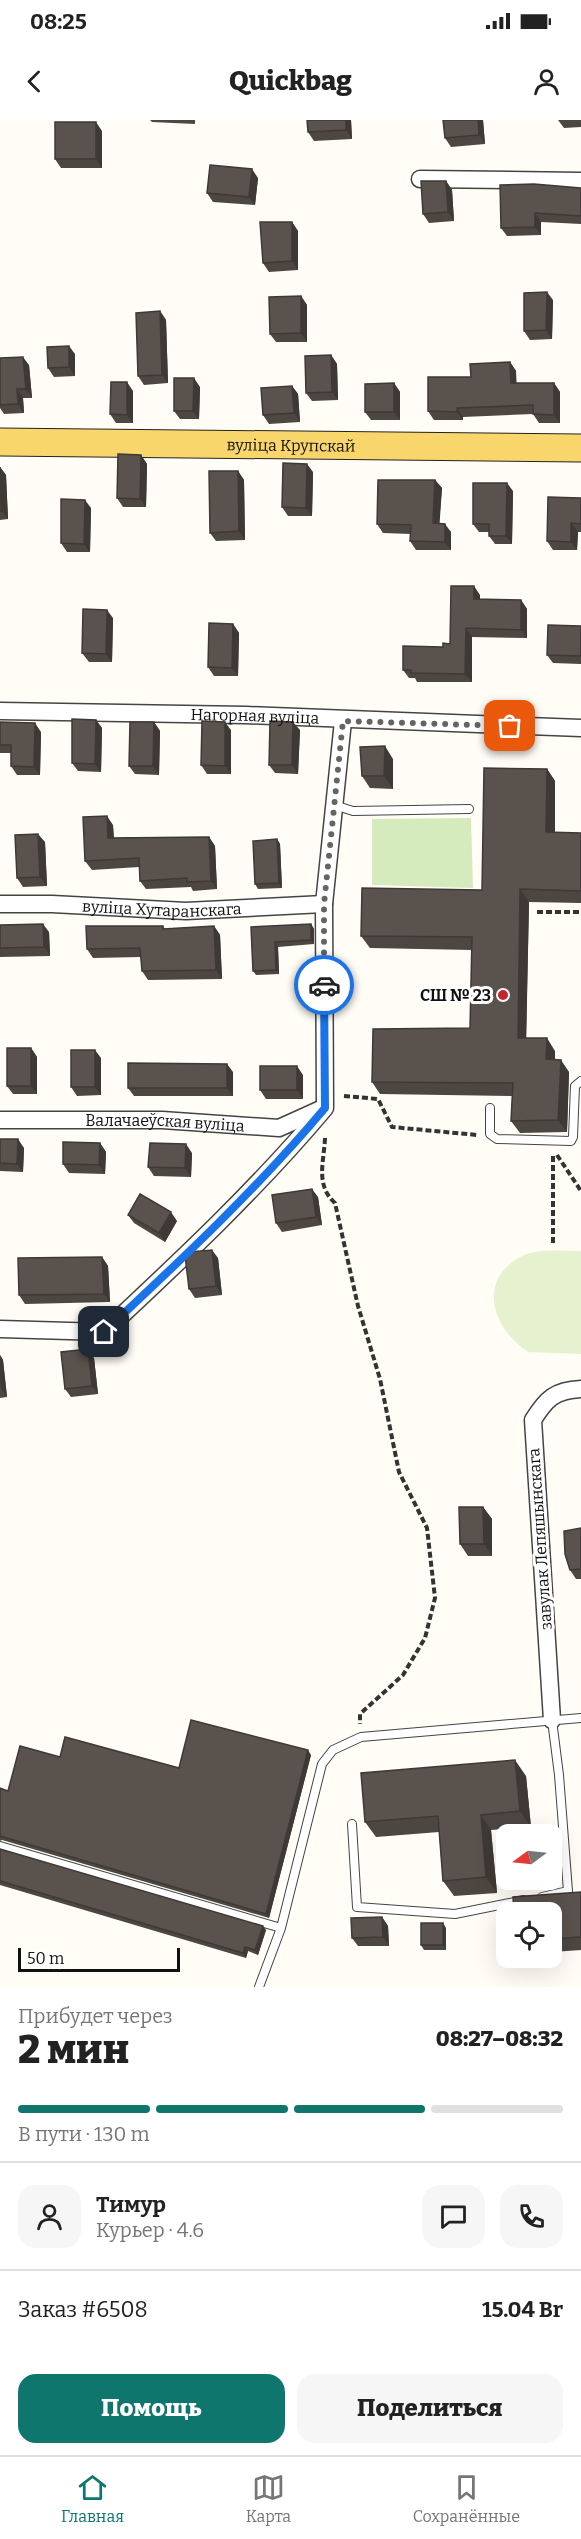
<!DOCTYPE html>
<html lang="ru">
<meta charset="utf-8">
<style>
:root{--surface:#fff;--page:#f6f6f6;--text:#222;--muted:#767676;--line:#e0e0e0;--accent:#0f766e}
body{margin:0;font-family:Bitter,serif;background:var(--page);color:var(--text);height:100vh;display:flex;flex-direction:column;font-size:22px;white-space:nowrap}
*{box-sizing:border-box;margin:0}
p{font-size:20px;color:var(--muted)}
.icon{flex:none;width:33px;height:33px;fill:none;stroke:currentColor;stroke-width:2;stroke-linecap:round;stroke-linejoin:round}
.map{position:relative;height:1867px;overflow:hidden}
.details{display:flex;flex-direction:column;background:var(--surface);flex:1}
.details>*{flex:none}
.needle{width:39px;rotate:255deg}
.controls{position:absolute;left:496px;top:1704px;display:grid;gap:12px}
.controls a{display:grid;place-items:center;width:66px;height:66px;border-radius:12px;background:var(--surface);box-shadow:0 6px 24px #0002;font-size:30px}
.scale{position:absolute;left:18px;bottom:15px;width:162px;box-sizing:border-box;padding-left:6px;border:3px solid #111;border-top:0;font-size:16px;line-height:21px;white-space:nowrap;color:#111;-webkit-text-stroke:4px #fff;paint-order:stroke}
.pin{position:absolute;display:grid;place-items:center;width:51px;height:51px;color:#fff;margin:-26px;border-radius:12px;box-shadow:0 3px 9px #0006}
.courier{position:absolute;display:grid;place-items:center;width:60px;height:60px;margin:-30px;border:4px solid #1a73e8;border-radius:50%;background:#fff;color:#222;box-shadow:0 2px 8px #0007}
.head em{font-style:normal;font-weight:800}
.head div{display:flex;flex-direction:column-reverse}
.head{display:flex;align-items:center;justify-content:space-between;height:102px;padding:0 18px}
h1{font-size:39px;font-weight:800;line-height:45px}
.bar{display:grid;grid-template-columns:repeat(4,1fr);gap:9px 6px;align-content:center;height:72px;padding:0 18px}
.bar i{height:8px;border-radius:4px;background:var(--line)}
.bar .selected{background:var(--accent)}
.bar p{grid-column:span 4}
.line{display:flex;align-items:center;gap:15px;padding:0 18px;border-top:2px solid var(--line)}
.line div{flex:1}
.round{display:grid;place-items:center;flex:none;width:63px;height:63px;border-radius:18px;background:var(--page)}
.action{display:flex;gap:12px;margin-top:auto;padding:12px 18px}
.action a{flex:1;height:69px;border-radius:18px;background:var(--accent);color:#fff;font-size:24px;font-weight:800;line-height:69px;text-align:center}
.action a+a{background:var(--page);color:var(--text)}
.status{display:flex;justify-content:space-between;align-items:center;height:42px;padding:0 30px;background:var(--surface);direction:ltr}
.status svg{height:16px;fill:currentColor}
header{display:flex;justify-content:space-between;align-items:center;height:78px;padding:0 18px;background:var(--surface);font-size:27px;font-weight:800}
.dock{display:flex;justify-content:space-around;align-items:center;height:84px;border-top:2px solid var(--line);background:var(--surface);font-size:16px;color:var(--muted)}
.dock a{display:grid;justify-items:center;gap:3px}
.dock .selected{color:var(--accent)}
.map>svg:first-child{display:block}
.green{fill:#d5ebbd}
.pitch{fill:#e6f2cf}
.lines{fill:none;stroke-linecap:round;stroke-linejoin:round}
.lane-casing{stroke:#444;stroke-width:10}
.street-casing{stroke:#444;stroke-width:19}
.primary-casing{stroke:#222;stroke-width:29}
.path{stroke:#333;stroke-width:4;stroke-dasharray:6 3;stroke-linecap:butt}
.lane{stroke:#fff;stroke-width:8}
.street{stroke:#fff;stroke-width:16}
.primary{stroke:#f9d66b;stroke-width:27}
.wall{fill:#4d4742}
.shaded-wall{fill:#3f3936}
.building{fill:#5a524d;stroke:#3f3936;stroke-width:1.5}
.done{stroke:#646461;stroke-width:6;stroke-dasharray:0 10.8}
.route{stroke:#1a73e8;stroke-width:8}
.poi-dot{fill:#c4262e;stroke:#fff;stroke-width:2}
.labels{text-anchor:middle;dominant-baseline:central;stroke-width:6;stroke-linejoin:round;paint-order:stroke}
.street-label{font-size:16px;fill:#111;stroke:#fff}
.poi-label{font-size:16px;font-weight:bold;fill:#111;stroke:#fff;text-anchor:end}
</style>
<div class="status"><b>08:25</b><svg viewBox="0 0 49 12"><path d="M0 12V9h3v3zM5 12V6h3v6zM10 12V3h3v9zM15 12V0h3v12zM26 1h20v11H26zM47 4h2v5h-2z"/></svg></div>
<header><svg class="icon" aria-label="back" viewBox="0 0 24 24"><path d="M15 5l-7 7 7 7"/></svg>Quickbag<svg class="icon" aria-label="person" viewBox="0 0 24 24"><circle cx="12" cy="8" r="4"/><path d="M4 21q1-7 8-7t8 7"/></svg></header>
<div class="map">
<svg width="581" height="1867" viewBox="0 0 581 1867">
<rect width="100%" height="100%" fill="#fffdf5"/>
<path class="green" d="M471,698L473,768L372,765V699Z"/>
<path class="pitch" d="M581,1131V1234L528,1232C492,1208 476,1160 522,1136C538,1128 563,1131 581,1131Z"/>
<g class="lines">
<defs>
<path id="lane" d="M334,685L353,691L469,689
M490,988V1014L497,1019L571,1021L573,1017L575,966L581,961
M352,1704L357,1787L455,1794L524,1780
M0,1726L281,1808
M542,1777L568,1771L559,1655L552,1600
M259,1867L281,1808L322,1644L333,1630L361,1617L581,1598"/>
<g id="street">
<path d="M420,59L581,61"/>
<path id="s1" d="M0,591L246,595L581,608"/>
<path id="s2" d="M0,784H52L186,791L324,784"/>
<path id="s3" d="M0,1000H162L279,1008L321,989"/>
<path d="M0,1209L104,1212C181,1140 257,1069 325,988L324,784L343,601"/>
<path d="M552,1600L533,1300C546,1279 555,1270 581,1269"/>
</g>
<g id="primary">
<path id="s4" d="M0,322L581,328"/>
</g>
</defs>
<use href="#lane" class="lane-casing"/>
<use href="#street" class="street-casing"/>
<use href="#primary" class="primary-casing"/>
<path class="path" d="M537,792H581
M344,976L378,979L392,1007L477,1015
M325,1018C324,1042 315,1065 335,1083L358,1186L380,1259L399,1352L427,1408L435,1478L425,1518L403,1555L360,1594V1604
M557,1035L581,1071
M553,1123V1034"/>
<use href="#lane" class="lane"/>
<use href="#street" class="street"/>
<use href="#primary" class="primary"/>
</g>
<path class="wall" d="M150,0H195V4L152,2Z
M351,0L352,19L314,21L308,12Z
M483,0L485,24L451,27L445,18Z
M558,0H581V7L564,8Z
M102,11V48H61L55,39Z
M258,58L255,85L213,82L207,73Z
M446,61L452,70L454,101L429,103L423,94Z
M581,68V104L541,102V115L507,116L501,108Z
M292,102L298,111V150L269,152L263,143Z
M301,176L307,185V222H276L270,214Z
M553,180L552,219L530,220L524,211Z
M160,191L166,200L168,263L144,265L138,256Z
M75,234V256L54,257L48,248Z
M331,235L337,244L338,280L312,281L306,273Z
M0,238L29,245L32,278H23L24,293L4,294L0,288Z
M510,242L516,251V263H554L560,272V303H539L533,294L463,297V300H434L428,291L471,257Z
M394,263L400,272V300H371L365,292Z
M292,266L298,274L300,302L269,304L263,295Z
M200,267L199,299H180L174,291Z
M133,271V303H116L110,294Z
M141,335L147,344L146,387H123L117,378Z
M0,347L6,355L8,399L0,400Z
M238,351L244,360L245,420L216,421L210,413Z
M313,352L312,396H288L282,387Z
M435,360L442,368L439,403L451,412V430H416L410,421L411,414L383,413L377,404Z
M513,371L512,424H495L489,416V412H479L473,404Z
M581,378V412H578L577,430H553L547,421Z
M91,388L90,432H67L61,423Z
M480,475V479L521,480L527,489V518L472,517V562H417L415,558H409L403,550L450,524Z
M113,498L112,542H89L82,533Z
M233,504L239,513L238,556H214L208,547Z
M581,506V544L553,543L547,535Z
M96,600L102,608L101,652L78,651L72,643Z
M0,602L41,612L40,655H17L11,646V633H0Z
M154,602L160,611L159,655L135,654L129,646Z
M231,610V654H207L201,645Z
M300,610L298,654L275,653L269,645Z
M393,639V669L370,668L362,656Z
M547,649L555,661V712L581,713V783L529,782L526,918L555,931V940L569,952L567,1012L520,1013L511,1001L512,976L380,974L372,962L470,908L472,830L370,828L361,816L482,770Z
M113,705L114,718L209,717L215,726L217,769L193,771L191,767L146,769L140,761L139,747L92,750L85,741Z
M277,719L280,724L282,768L258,769L255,764Z
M45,722L47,766L23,767L17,758Z
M311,804L314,809V824L278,827L279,854L256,855L253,851L251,807Z
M0,805L49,812L50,836L0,837Z
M163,806L165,809L214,806L220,815L222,859L148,860L142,851L141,837L93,838L87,829Z
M31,928L37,937V974H13L7,966Z
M101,938V975L77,976L71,967Z
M233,952V976H134L128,968Z
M303,955V979H266L260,970Z
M0,1019L24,1028L23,1052L0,1051Z
M100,1023L106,1032L105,1054L69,1053L63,1044Z
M192,1033L191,1057L154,1056L148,1047Z
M318,1077L322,1105L282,1112L276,1103Z
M128,1095L177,1101L165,1122L134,1103Z
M102,1137L108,1146L110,1182L25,1184L19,1175Z
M218,1138L222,1175L195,1178L189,1169Z
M0,1235L3,1240L7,1277L0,1278Z
M94,1238L98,1274L71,1277L65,1269Z
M483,1387L492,1399V1436H468L460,1424Z
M581,1408V1459H576L570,1450Z
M311,1635L269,1798L2,1720L0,1721V1668L8,1671L60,1637L179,1648Z
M526,1656L531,1707L491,1710L497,1773L454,1776L443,1761L439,1712L376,1717L365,1702Z
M0,1729L266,1810L258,1835L248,1831L246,1838L0,1765Z
M581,1772V1830L552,1832V1792Z
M382,1797L388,1806L389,1826H358L352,1818Z
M446,1808V1830H424L421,1825Z"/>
<path class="shaded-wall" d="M346,0H351L352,19L346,10Z
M478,0H483L485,24L479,15Z
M96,2L102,11V48L96,39Z
M252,49L258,58L255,85L249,77Z
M446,61L452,70L454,101L448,92Z
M535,93L541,102V115L535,107Z
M292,102L298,111V150L292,141Z
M547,172L553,180L552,219L546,210Z
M301,176L307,185V222L301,213Z
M160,191L166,200L168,263L162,255Z
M69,226L75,234V256L69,247Z
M331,235L337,244L338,280L332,272Z
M23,237L29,245L32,278L26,269Z
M510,242L516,251L517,271L511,263Z
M194,258L200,267L199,299L193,291Z
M127,262L133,271V303L127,295Z
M394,263L400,272V300L394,292Z
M554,263L560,272V303L554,295Z
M292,266L298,274L300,302L294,293Z
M17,269L23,278L24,293L18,284Z
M457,288L463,297V300L457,292Z
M141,335L147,344L146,387L140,379Z
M307,344L313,352L312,396L306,388Z
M0,347L6,355L8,399L2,391Z
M238,351L244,360L245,420L239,411Z
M435,360L442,368L439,412L433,403Z
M507,363L513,371L512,424L506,416Z
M85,380L91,388L90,432L84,424Z
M571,403L578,412L577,430L571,422Z
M445,404L451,412V430L445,422Z
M474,466L480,475V487L474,479Z
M521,480L527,489V518L521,510Z
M107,490L113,498L112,542L106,534Z
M233,504L239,513L238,556L232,548Z
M466,508L472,517V562L465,554Z
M96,600L102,608L101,652L95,644Z
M154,602L160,611L159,655L153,646Z
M225,602L231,610V654L225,646Z
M293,602L300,610L298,654L292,645Z
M35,603L41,612L40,655L34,647Z
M385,626L393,639V669L384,656Z
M547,649L555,661V725L546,712Z
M107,696L113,705L114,726L108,718Z
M38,714L45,722L47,766L40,757Z
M209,717L215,726L217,769L211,761Z
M277,719L280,724L282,768L279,763Z
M520,769L529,782L526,930L518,918Z
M43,804L49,812L50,836L44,827Z
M311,804L314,809V824L311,820Z
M214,806L220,815L222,859L216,850Z
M275,822L278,827L279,854L276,850Z
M547,918L555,931V952L546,939Z
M31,928L37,937V974L31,966Z
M95,930L101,938V975L95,967Z
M561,940L569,952L567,1012L558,1000Z
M227,944L233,952V976L227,968Z
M297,946L303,955V979L297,970Z
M18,1019L24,1028L23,1052L17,1044Z
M100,1023L106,1032L105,1054L99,1045Z
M186,1024L192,1033L191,1057L185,1048Z
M312,1069L318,1077L322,1105L316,1097Z
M171,1092L177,1101L165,1122L159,1113Z
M212,1130L218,1138L222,1175L216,1166Z
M102,1137L108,1146L110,1182L104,1174Z
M88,1229L94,1238L98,1274L92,1266Z
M0,1235L3,1240L7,1277L1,1268L0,1256Z
M483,1387L492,1399V1436L484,1424Z
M308,1630L311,1635L269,1798L266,1794Z
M515,1640L526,1656L531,1707L520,1691Z
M481,1695L491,1710L497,1773L486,1757Z
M382,1797L388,1806L389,1826L383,1817Z
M443,1803L446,1808V1830L443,1825Z
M263,1806L266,1810L258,1835L255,1830Z
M245,1827L248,1831L246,1838L243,1833Z"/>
<path class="building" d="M307,0H346V10L308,12Z
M443,0H478L479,15L445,18Z
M55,2H96V39H55Z
M210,45L252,49L249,77L207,73Z
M421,61H446L448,92L423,94Z
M534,64L581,68V96L535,93V107L501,108L500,65Z
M260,102H292V141L263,143Z
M547,172L546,210L524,211V173Z
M301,176V213L270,214L269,177Z
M160,191L162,255L138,256L136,193Z
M69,226V247L48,248L47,227Z
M331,235L332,272L306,273L305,236Z
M23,237L26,269H17L18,284L0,285V238Z
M510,242L511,263H554V295L533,294V285L457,288V292L428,291V257H471L470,244Z
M174,258H194L193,291H174Z
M111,262H127V295L110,294Z
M394,263V292H365V264Z
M292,266L294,293L263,295L261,268Z
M118,334L141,335L140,379L117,378Z
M283,343L307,344L306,388L282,387Z
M0,347L2,391H0Z
M209,351H238L239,411L210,413Z
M378,360H435L433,403L445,404V422L410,421L411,405L377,404Z
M473,363H507L506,416H489V404H473Z
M548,377L581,378V404L571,403V422L547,421Z
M61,379L85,380L84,424L61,423Z
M451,466H474V479L521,480V510L466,508L465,554L411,553V550H403V526L443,527V523L450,524Z
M83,489L107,490L106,534L82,533Z
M209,503L233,504L232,548L208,547Z
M548,505L581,506V536L547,535Z
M72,599L96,600L95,644L72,643Z
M202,601L225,602V646L201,645Z
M270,601L293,602L292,645H269Z
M0,602L35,603L34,647L11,646V625H0Z
M130,602H154L153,646H129Z
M385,626L384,656H362L360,627Z
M484,648L547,649L546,712L581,713V771L520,769L518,918H547L546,939L561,940L558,1000L511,1001L513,963L372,962L373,909L470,908L472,817L361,816L362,768L482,770Z
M107,696L108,718L209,717L211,761L187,762V758L140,761L139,738L85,741L83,697Z
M38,714L40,757L17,758L15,715Z
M277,719L279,763L255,764L253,721Z
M43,804L44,827L0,828V805Z
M311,804V820L275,822L276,850L253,851L251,807Z
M86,806H163V809L214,806L216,850L142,851L140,828L87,829Z
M7,928H31V966H7Z
M71,930H95V967H71Z
M128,943L227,944V968H128Z
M260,946H297V970H260Z
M0,1019H18L17,1044L0,1043Z
M63,1022L100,1023L99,1045L63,1044Z
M150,1023L186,1024L185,1048L148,1047Z
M312,1069L316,1097L276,1103L272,1075Z
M140,1074L171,1092L159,1113L128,1095Z
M212,1130L216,1166L189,1169L185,1135L189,1132Z
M102,1137L104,1174L19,1175L18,1138Z
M88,1229L92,1266L65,1269L61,1232Z
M459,1387H483L484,1424H460Z
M581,1408V1449L570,1450L565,1434L564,1411Z
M191,1600L308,1630L266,1794L0,1716V1668L8,1671L20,1626L60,1637L65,1617L179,1648Z
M515,1640L520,1691L481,1695L486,1757L443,1761L438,1696L365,1702L361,1653Z
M0,1729L263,1806L255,1830L245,1827L243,1833L0,1761Z
M581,1772V1817L552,1819V1792H514L513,1777Z
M382,1797L383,1817L352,1818L351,1798Z
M421,1803H443V1825H421Z"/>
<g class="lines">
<path class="done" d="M324,865V784L343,601L510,606"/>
<path class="route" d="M104,1212C181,1140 257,1069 325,988L324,865"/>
</g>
<circle class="poi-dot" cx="503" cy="875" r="6"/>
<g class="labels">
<g class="street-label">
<text stroke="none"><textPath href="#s4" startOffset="291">вуліца Крупскай</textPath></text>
<text stroke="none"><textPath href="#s1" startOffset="255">Нагорная вуліца</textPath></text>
<text stroke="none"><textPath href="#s2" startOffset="162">вуліца Хутаранскага</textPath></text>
<text stroke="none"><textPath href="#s3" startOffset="165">Валачаеўская вуліца</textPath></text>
<text transform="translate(540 1419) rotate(-94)">завулак Лепяшынскага</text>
</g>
<g class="poi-label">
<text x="491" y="875">СШ № 23</text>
</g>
</g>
</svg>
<div class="controls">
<a><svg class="needle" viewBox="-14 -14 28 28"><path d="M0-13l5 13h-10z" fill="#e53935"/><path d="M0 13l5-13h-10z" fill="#767676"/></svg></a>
<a><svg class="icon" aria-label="locate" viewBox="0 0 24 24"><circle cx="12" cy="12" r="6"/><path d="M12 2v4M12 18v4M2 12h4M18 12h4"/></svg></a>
</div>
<div class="scale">50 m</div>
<div class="pin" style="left:510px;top:606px;background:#ea580c"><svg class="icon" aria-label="bag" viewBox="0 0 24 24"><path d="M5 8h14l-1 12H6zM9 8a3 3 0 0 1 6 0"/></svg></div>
<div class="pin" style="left:104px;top:1212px;background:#1f2937"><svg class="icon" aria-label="home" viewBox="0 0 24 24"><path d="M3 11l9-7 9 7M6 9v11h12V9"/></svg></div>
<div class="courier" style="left:324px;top:865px"><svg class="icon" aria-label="car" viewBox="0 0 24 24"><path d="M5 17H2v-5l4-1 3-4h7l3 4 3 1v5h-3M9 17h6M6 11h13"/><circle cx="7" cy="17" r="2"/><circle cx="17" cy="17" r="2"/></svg></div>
</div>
<section class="details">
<div class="head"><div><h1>2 мин</h1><p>Прибудет через</p></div><em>08:27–08:32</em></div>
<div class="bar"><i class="selected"></i><i class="selected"></i><i class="selected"></i><i></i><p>В пути · 130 m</p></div>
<div class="line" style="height:108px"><a class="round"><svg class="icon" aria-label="person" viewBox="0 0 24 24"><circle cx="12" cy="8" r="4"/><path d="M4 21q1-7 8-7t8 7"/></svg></a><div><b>Тимур</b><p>Курьер · 4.6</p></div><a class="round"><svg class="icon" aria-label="chat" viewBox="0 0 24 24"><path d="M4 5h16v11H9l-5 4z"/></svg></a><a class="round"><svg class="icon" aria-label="phone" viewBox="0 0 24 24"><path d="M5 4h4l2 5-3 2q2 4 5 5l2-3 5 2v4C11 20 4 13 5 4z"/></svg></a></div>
<div class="line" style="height:78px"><div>Заказ #6508</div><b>15.04 Br</b></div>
<div class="action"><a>Помощь</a><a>Поделиться</a></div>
</section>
<nav class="dock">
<a class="selected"><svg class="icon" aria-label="home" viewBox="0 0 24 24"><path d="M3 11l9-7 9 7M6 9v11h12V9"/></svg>Главная</a>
<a><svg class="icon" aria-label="map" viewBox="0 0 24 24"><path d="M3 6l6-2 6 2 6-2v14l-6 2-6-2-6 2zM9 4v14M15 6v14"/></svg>Карта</a>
<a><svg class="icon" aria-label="saved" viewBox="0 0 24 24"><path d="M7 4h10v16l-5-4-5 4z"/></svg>Сохранённые</a>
</nav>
